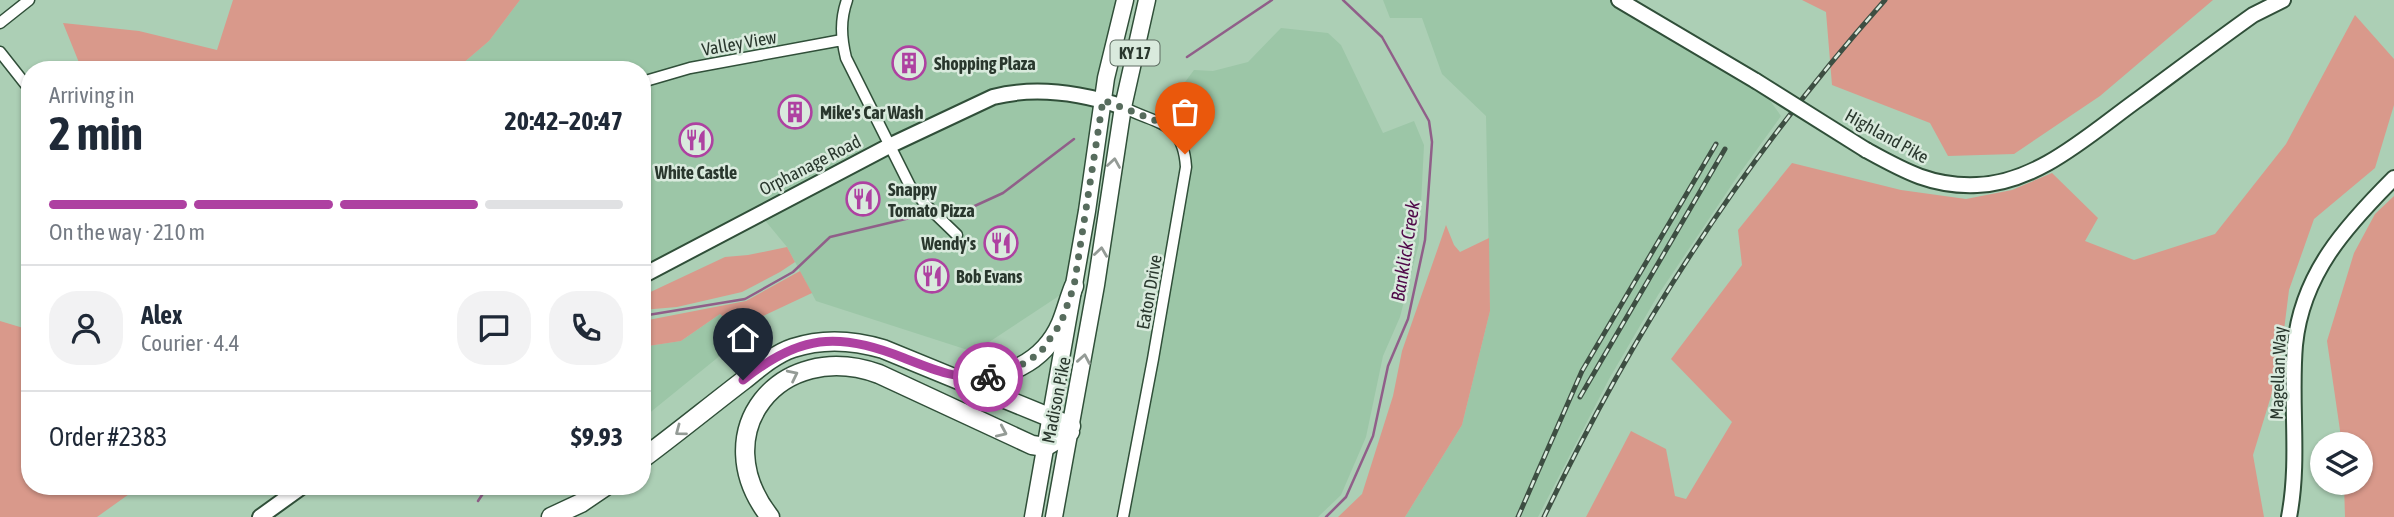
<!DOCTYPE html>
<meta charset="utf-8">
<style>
:root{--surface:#fff;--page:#f2f2f3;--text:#1f2937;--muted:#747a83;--line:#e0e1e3;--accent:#ae41a1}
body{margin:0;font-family:"Asap Condensed",sans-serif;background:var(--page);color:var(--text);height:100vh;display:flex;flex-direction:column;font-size:26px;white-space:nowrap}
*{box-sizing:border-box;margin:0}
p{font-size:23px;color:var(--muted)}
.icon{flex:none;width:38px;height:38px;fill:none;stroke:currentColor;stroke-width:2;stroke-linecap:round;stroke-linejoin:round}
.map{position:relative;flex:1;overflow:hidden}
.panel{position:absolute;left:21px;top:61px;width:630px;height:434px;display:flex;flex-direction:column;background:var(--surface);border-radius:28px;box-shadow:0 2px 5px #0004}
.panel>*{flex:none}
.controls{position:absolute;left:2310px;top:432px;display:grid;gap:14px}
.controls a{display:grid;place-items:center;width:63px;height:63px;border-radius:50%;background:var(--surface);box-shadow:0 2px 5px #0004;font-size:35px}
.pin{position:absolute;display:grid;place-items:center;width:60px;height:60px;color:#fff;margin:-72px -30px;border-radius:50% 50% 50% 0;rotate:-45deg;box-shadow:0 0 7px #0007}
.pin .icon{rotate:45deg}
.courier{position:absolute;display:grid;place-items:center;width:70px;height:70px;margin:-35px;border:5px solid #ae41a1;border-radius:50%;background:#fff;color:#222;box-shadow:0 2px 9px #0007}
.overview em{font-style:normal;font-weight:700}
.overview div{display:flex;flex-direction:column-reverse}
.overview{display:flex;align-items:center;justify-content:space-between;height:119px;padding:0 28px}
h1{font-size:46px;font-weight:700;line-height:52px}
.bar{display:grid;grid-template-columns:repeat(4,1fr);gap:10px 7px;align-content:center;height:84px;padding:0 28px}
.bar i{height:9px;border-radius:5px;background:var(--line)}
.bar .active{background:var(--accent)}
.bar p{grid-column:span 4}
.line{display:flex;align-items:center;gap:18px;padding:0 28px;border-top:2px solid var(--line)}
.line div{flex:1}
.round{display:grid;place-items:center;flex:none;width:74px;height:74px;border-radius:28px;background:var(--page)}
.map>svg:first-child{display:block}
.built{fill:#9cc6a7}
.green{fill:#d9998b}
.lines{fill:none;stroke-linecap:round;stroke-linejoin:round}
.stream{stroke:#905f89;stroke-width:2.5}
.street-casing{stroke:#304f39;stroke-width:13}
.secondary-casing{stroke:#304f39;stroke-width:18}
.primary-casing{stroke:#304f39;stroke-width:19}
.highway-casing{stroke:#304f39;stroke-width:21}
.street{stroke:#fff;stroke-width:10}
.secondary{stroke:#fff;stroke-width:14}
.primary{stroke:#fff;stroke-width:16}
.highway{stroke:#fff;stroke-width:18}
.rail-casing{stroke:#3d4e42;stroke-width:5}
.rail{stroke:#d9eadd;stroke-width:2.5;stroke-dasharray:8;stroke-linecap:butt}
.secondary-bridge-casing{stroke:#304f39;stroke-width:18;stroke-linecap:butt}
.secondary-bridge{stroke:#fff;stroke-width:14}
.oneway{stroke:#949b96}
.done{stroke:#576c5d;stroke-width:7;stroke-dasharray:0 12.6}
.route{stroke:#ae41a1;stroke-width:9}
.labels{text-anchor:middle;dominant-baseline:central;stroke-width:5;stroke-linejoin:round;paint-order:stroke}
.shield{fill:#d9eadd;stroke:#5e6d62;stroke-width:2}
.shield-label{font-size:16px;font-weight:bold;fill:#29372d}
.street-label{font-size:18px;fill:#29372d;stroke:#d9eadd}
.poi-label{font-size:18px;font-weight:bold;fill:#29372d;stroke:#d9eadd;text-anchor:start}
.water-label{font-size:19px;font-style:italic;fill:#500949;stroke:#d9eadd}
</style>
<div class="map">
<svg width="2394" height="517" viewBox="0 0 2394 517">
<rect width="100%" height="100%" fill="#accfb5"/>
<path class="built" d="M520,0H1125L1074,286L974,352L816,301L787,247L759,213L642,276V70H455L489,41Z
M1383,0H1619L1756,81L1781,116L1737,177L1658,295L1609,379L1538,517H1405L1462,425L1490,311L1486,116L1442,74L1422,18H1390Z
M1281,28L1328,33L1341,45L1383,133L1414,121L1424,145L1419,243L1400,317L1383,356L1366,437L1341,495L1318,517H1123L1185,154L1164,124L1168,105L1194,70L1213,71L1248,62Z
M720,314L748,333L642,419V347L681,341Z"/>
<path class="green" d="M233,0H520L489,41L455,70H82L63,23L139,31L217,50Z
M1802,0H2213L2100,96L2014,154L1948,156L1930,123L1832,85L1826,12Z
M2355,15L2394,59V105L2375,168L2314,219L2289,290L2279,370L2253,455L2264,517H1586L1631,431L1666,449L1675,496L1686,499L1732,422L1671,359L1742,265L1738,230L1792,163L1901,190L1966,199L2012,190L2052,173L2098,218L2085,241L2134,260L2215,234L2286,144Z
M2394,196V517H2345L2344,483H2361V444H2342L2327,341L2354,253L2375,214Z
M1446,225L1454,245L1460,252L1489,238L1490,311L1462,425L1405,517H1338L1362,494L1393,396L1402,351Z
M787,247L795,262L780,272L742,292L677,307L642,310V296L725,257L748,255Z
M800,271L812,293L759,318L732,323L720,314L681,341L642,347L643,321L746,301Z
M0,321L30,330V486L139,487L97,517H0Z"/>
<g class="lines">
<path class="stream" d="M1187,57L1272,0
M955,215L1003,193L1074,139
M642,316L745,299L793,272L830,237L914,217
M478,501L488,486
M1326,517L1346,497L1373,436L1388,366L1408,319L1425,240L1432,142L1429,121L1382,37L1343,0"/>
<defs>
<path id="street" d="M847,0C840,20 841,37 846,58L910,186L927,206L957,235
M0,23L29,0
M0,52L30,90
M642,82L690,68L842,40
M1123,517L1153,359L1186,167C1183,120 1157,125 1123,107"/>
<path id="secondary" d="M1619,0L1756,81
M1866,150C1904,171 1932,187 1977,185C2039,183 2092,132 2140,98C2178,70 2215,42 2253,15L2283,0
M642,276L891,145L993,97C1036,86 1081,93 1123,107
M260,517L303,486
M2289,517C2300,460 2290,403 2295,345C2302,274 2346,226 2394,178"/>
<path id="primary" d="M1033,517L1087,211L1106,78L1125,0
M1054,517L1096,285L1123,107L1147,0"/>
<path id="highway" d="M961,377C1003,381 1044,363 1061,323C1066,311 1069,298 1074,286
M642,459C677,433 710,406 744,380C759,368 775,354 793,348C823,338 853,340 883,349L1071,426
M551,517L581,503L606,486
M770,517C704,433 779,338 879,374L1032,445L1045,447L1070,432"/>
</defs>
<use href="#street" class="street-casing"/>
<use href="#secondary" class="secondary-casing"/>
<use href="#primary" class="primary-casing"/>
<use href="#highway" class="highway-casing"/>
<use href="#street" class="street"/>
<use href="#secondary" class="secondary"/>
<use href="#primary" class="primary"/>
<use href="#highway" class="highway"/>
<defs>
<path id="rail" d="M1580,397L1725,149
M1518,517L1582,371L1716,144
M1544,517C1633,330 1747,155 1885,0"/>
</defs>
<use href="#rail" class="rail-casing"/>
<use href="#rail" class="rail"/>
<defs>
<path id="secondary-bridge" d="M1756,81L1866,150"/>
</defs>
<use href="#secondary-bridge" class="secondary-bridge-casing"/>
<use href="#secondary-bridge" class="secondary-bridge"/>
</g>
<defs><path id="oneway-chevron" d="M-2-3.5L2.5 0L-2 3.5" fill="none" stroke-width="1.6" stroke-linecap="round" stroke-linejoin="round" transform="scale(1.75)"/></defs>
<g class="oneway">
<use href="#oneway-chevron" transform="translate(1114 163) rotate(-81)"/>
<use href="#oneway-chevron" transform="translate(1101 252) rotate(-82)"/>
<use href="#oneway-chevron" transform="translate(1084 359) rotate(-80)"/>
<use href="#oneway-chevron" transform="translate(793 375) rotate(-26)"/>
<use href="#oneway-chevron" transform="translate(680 431) rotate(143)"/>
<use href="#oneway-chevron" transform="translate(1002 432) rotate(24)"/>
</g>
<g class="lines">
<path class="done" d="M988,377L1007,374L1040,353L1061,323L1074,286L1103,100L1167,125L1177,134L1185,154"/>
<path class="route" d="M743,380C799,335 838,331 904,358C932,369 957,380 988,377"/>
</g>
<defs>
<symbol id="building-ring" viewBox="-11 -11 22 22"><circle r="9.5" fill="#d9eadd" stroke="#ae41a1" stroke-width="1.5"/><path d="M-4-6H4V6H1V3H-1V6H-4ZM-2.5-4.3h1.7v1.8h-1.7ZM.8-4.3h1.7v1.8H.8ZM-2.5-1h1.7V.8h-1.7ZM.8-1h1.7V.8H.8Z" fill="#ae41a1"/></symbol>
<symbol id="restaurant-ring" viewBox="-11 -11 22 22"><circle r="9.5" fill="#d9eadd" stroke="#ae41a1" stroke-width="1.5"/><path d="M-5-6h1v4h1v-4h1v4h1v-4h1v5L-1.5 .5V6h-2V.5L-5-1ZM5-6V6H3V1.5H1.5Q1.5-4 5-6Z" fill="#ae41a1"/></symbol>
</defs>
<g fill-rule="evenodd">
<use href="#building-ring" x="890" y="44" width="38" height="38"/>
<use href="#building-ring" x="776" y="93" width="38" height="38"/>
<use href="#restaurant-ring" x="677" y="121" width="38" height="38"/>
<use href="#restaurant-ring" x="844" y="180" width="38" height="38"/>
<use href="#restaurant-ring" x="982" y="224" width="38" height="38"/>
<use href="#restaurant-ring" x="913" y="257" width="38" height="38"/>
</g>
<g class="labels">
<rect class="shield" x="1110.5" y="40.5" width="49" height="25" rx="5"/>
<g class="shield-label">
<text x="1135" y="53">KY 17</text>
</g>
<g class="street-label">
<text transform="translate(739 43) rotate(-10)">Valley View</text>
<text transform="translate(1887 136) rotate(29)">Highland Pike</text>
<text transform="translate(810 165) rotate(-27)">Orphanage Road</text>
<text transform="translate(1149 292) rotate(-80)">Eaton Drive</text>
<text transform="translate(2278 373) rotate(-88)">Magellan Way</text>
<text transform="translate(1056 400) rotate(-79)">Madison Pike</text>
</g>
<g class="poi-label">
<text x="934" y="63">Shopping Plaza</text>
<text x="820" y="112">Mike's Car Wash</text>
<text x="696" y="172" text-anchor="middle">White Castle</text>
<text x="888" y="189">Snappy<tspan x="888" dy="21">Tomato Pizza</tspan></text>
<text x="976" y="243" text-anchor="end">Wendy's</text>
<text x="956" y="276">Bob Evans</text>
</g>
<g class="water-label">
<text transform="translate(1405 251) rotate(-81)">Banklick Creek</text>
</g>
</g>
</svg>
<div class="controls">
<a><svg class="icon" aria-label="layers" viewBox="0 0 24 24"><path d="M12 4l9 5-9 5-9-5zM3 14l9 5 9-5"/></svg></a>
</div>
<div class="pin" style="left:1185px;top:154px;background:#ea580c"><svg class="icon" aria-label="bag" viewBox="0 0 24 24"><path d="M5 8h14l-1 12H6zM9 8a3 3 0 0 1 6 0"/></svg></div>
<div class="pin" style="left:743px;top:380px;background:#1f2937"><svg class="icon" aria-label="home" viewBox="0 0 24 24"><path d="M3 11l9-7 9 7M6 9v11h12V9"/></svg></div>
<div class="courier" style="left:988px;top:377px"><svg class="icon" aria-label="bike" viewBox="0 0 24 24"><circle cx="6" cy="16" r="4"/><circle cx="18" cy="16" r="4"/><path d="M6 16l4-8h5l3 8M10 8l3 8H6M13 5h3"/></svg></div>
<section class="panel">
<div class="overview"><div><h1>2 min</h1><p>Arriving in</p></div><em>20:42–20:47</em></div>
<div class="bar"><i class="active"></i><i class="active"></i><i class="active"></i><i></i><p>On the way · 210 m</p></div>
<div class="line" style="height:126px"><a class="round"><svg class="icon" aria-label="person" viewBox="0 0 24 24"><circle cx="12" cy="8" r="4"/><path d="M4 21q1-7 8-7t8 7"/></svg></a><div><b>Alex</b><p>Courier · 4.4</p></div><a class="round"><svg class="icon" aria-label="chat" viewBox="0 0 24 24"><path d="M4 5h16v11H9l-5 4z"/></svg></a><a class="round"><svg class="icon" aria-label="phone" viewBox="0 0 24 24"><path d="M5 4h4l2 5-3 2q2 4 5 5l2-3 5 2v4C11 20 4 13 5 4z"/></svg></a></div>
<div class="line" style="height:91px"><div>Order #2383</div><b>$9.93</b></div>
</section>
</div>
